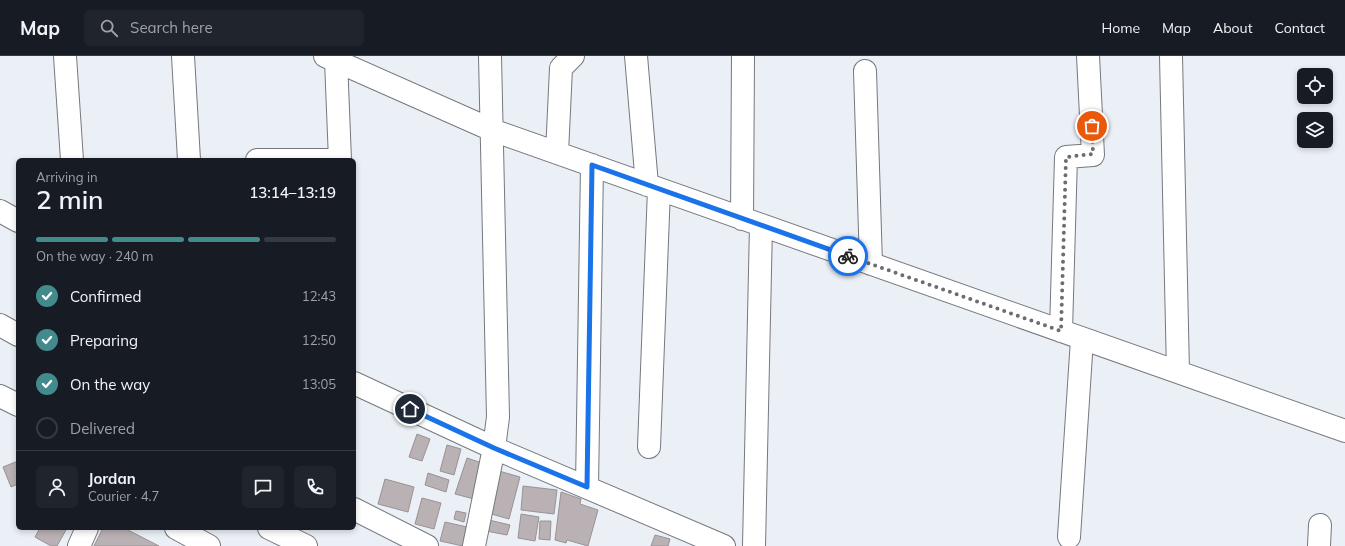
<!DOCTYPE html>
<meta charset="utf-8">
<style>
:root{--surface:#171b24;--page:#20242c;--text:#f1f3f6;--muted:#9ea1a6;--line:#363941;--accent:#428a8c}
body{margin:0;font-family:Mulish,sans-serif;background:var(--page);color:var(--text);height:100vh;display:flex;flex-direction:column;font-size:15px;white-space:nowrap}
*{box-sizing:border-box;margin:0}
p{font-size:13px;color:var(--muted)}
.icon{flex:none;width:22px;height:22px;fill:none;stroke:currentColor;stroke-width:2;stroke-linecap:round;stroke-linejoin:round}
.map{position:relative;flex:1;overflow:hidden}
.side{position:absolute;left:16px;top:102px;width:340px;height:372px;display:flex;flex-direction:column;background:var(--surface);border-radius:6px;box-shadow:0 2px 6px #0003}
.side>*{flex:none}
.controls{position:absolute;left:1297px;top:12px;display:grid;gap:8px}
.controls a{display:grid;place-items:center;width:36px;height:36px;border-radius:6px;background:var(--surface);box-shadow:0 2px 6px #0003;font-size:20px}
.pin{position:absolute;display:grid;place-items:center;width:34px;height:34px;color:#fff;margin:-17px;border:2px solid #fff;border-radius:50%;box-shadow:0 1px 4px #0007}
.courier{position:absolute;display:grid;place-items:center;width:40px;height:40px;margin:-20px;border:3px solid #1a73e8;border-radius:50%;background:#fff;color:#222;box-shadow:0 1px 5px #0007}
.head em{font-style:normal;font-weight:600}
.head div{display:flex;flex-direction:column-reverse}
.head{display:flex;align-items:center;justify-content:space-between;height:68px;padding:0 20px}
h1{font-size:26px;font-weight:600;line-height:30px}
.bar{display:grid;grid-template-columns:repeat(4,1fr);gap:6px 4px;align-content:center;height:48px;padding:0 20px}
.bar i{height:5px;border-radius:3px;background:var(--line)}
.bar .current{background:var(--accent)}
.bar p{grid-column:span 4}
.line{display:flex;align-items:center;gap:10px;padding:0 20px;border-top:1px solid var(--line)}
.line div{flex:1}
.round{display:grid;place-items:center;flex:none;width:42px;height:42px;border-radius:6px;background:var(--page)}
ol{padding:0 20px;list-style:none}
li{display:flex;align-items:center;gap:12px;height:44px}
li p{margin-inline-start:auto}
li .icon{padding:4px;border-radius:50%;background:var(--accent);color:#fff;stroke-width:4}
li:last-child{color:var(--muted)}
li i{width:22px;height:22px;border:2px solid var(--line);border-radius:50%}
header{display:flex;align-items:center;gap:24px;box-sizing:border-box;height:56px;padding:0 20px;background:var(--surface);border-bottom:1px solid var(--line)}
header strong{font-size:19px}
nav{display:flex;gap:22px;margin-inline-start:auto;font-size:14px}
.search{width:280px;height:36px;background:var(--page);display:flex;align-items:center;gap:10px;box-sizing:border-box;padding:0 14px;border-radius:6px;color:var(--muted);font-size:15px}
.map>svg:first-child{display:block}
.building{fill:#b9b1b4;stroke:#999295}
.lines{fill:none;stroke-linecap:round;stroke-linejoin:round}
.minor-casing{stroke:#75787e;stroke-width:24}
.minor{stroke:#fff;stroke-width:22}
.done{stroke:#6b6d71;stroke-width:4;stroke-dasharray:0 7.2}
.route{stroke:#1a73e8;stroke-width:5}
</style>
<header>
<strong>Map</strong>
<div class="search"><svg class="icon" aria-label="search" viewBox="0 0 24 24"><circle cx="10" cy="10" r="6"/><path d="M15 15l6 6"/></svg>Search here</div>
<nav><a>Home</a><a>Map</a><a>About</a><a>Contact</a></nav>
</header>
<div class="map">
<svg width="1345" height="490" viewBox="0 0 1345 490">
<rect width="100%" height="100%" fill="#ebeff6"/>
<path class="building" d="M417,378L430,383L422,405L409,401Z
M447,389L461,393L454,419L440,415Z
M467,402L485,408L474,443L455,438Z
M18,405V428L11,431L3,411Z
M499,415L520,421L509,463L488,457Z
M428,417L449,424L446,436L425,429Z
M385,423L414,431L408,456L378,448Z
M523,430L557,434L554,458L521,454Z
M561,436L581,443L580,448L598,454L588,490L567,484L566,487L555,484Z
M422,442L441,447L434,473L415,468Z
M456,455L466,457L464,466L454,463Z
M521,458L539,461L535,485L518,482Z
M489,464L510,469L507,479L486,475Z
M540,465H551L550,484L539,483Z
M445,466L467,471L463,490L440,485Z
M40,472H67L57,490H51L35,481Z
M103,472H124L159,490H94Z
M655,479L670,483L668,490H651Z"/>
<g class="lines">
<defs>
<path id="minor" d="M65,0L72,104
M183,0L189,104
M325,0L492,74L1345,375
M636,0L647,129
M1171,0L1178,316
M336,4L340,104
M865,15L871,208
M557,97L561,12L573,0
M257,104H334
M0,155L18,165
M742,163L743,0
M0,269L18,279
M1061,275L1066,101L1093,99L1088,0
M354,327L494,392L724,490
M0,340L18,349
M649,391L659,133
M587,431L592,109
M354,453L427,490
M176,472L209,490
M269,472L306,490
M1069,481L1082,283
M79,490L87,472
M474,490L494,392L498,361L490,0
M754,490L761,169
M1319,490L1320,469"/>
</defs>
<use href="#minor" class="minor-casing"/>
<use href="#minor" class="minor"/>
</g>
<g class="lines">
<path class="done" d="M848,200L1061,275L1066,101L1093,98L1092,70"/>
<path class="route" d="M410,353L494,392L587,431L592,109L848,200"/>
</g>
</svg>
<div class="controls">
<a><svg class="icon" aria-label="locate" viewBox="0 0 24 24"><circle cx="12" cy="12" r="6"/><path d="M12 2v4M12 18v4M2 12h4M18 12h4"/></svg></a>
<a><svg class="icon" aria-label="layers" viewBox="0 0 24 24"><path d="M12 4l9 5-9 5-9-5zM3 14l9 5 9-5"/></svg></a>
</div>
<div class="pin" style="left:1092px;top:70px;background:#ea580c"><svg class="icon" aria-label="bag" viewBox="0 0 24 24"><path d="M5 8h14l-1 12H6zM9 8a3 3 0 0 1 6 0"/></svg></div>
<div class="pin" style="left:410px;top:353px;background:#1f2937"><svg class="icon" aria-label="home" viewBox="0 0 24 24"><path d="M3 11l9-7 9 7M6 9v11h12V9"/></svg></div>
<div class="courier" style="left:848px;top:200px"><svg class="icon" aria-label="bike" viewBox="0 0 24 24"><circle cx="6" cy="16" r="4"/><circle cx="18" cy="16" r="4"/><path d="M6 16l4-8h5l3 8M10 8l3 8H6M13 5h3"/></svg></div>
<section class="side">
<div class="head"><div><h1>2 min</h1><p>Arriving in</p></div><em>13:14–13:19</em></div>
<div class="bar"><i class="current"></i><i class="current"></i><i class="current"></i><i></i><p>On the way · 240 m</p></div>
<ol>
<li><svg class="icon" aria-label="check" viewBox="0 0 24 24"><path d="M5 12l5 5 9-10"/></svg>Confirmed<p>12:43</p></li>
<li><svg class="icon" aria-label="check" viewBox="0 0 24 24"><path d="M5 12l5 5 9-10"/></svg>Preparing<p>12:50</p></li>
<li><svg class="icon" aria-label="check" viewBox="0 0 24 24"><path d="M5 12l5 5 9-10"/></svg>On the way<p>13:05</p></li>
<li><i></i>Delivered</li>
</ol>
<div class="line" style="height:72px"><a class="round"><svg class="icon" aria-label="person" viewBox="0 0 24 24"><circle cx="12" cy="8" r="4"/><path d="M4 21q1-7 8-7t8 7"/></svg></a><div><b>Jordan</b><p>Courier · 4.7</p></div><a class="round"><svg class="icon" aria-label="chat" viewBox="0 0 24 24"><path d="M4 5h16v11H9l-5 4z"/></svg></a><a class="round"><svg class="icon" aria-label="phone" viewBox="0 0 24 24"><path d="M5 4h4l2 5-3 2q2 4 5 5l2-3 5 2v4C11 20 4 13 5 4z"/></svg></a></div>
</section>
</div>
